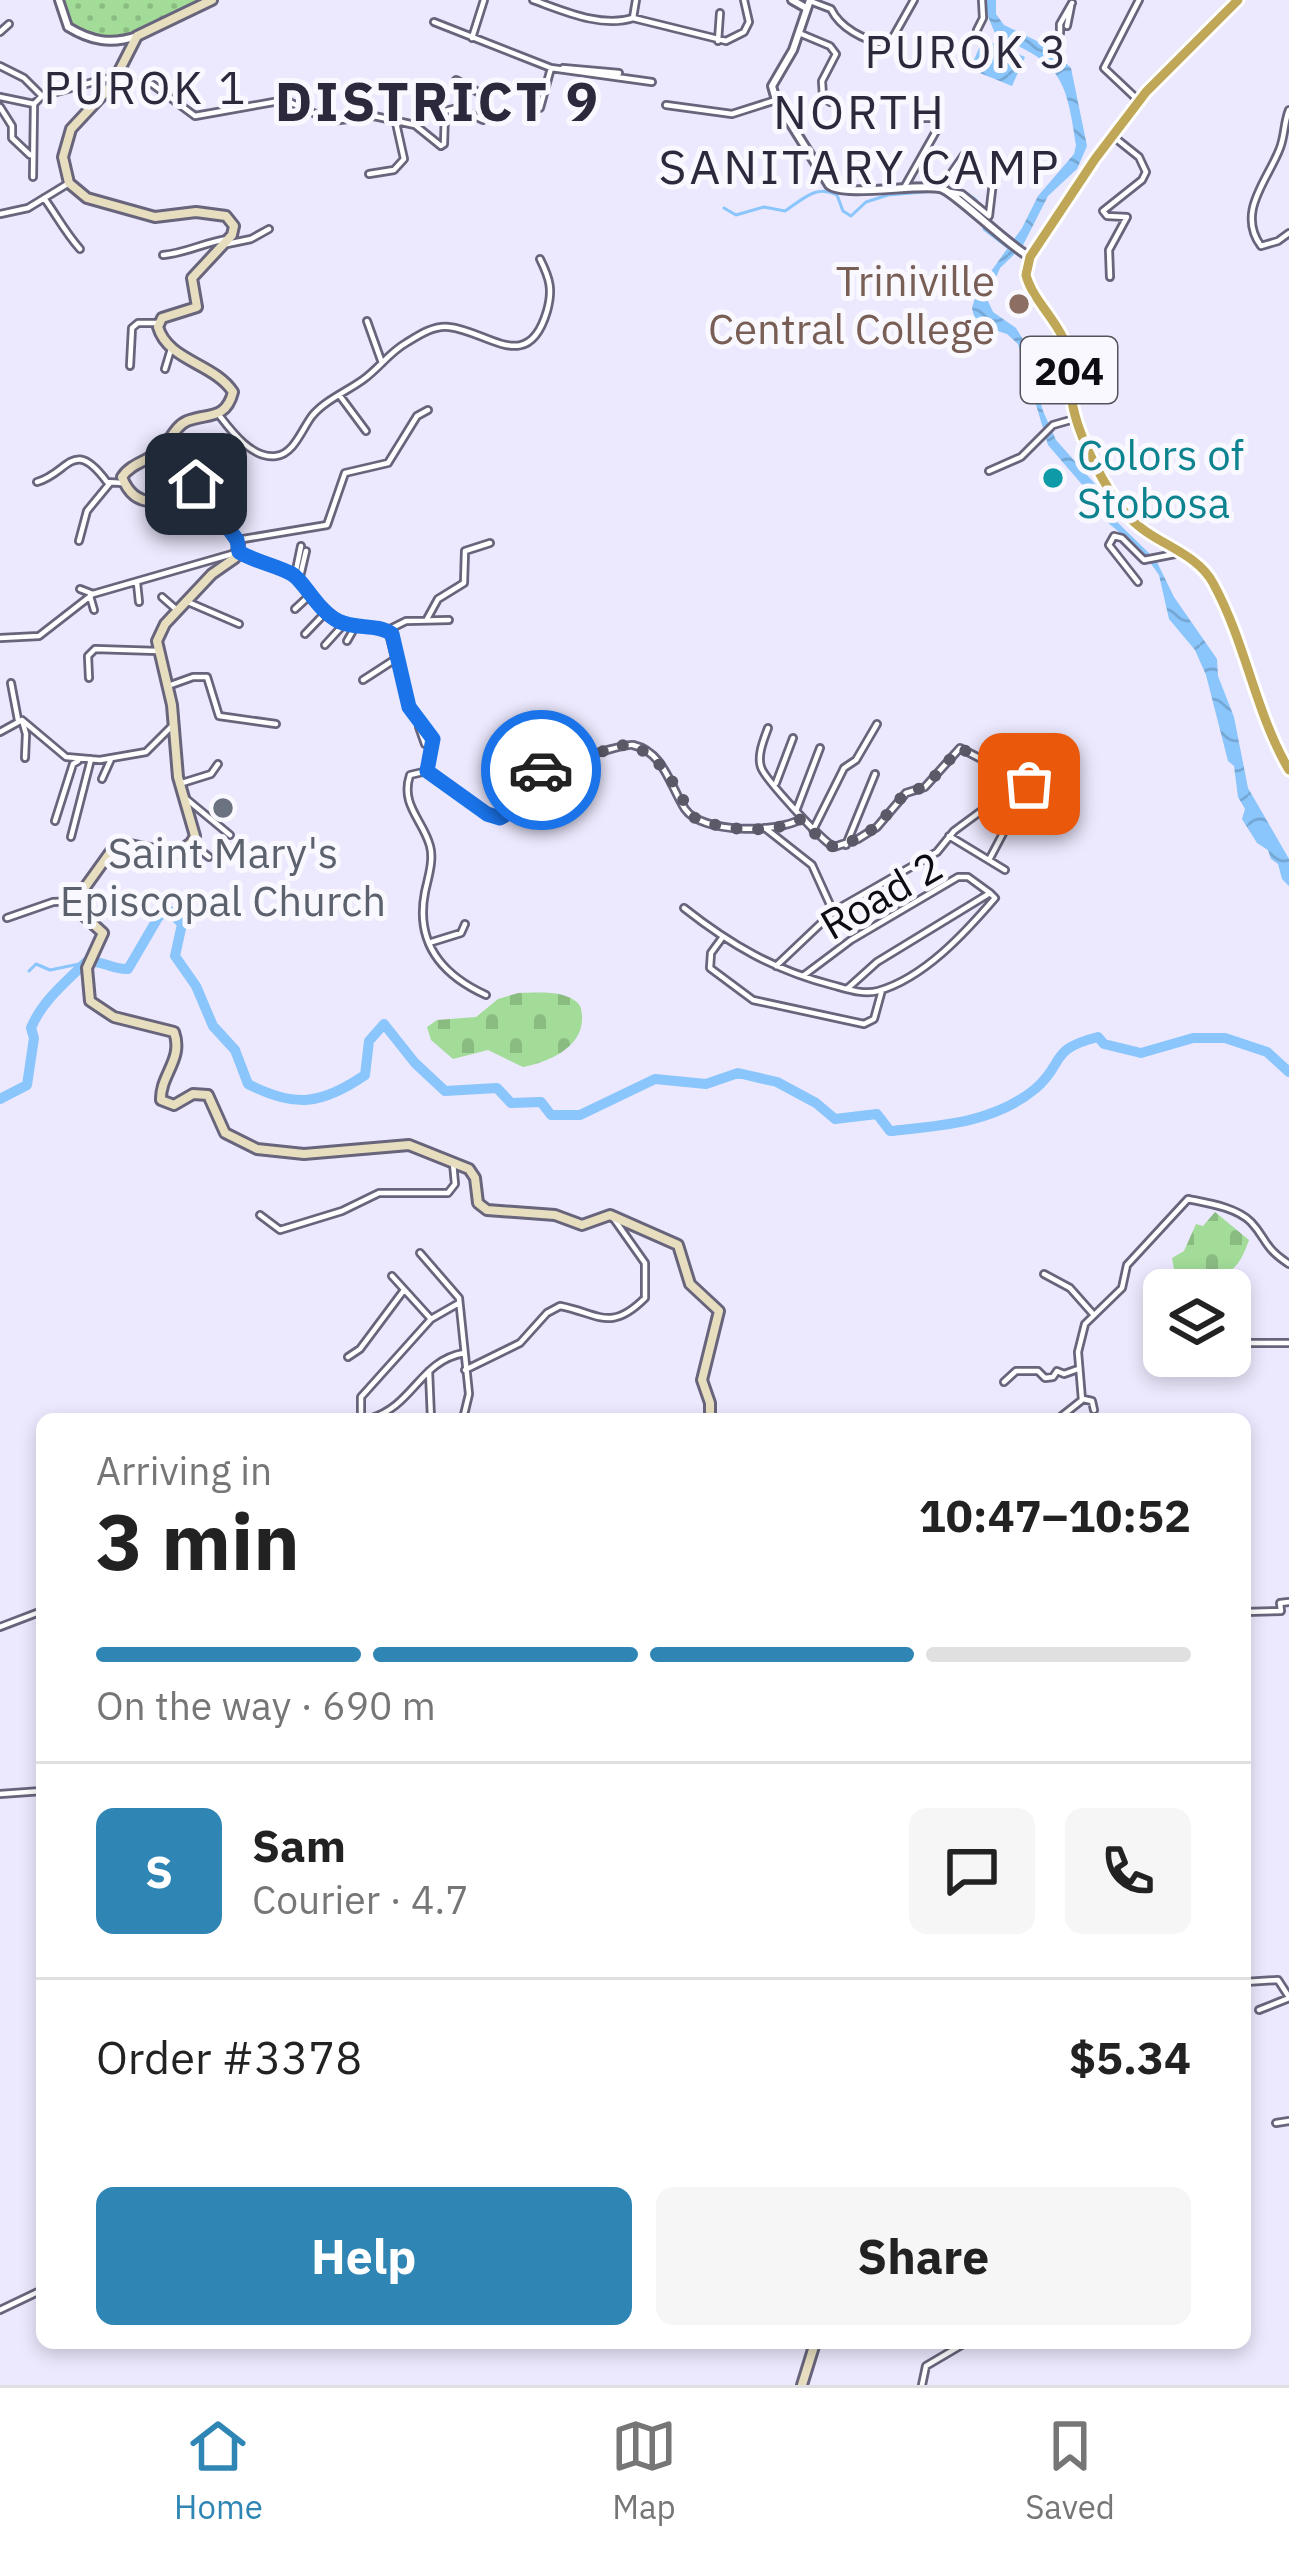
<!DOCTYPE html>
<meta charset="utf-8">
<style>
:root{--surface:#fff;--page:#f6f6f6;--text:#222;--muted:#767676;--line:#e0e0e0;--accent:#2f85b4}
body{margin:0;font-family:"IBM Plex Sans",sans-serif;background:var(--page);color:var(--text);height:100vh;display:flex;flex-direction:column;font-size:45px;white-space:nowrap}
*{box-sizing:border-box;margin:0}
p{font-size:39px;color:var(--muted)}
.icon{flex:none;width:66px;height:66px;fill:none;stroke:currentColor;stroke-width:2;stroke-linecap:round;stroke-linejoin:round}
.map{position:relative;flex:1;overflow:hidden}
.side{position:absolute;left:36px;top:1413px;width:1215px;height:936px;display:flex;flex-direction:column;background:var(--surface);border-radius:18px;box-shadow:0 6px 18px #0003}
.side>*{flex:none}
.tools{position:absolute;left:1143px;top:1269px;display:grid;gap:24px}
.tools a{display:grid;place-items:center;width:108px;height:108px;border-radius:18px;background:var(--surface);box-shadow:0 6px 18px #0003;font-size:60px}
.pin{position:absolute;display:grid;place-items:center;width:102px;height:102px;color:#fff;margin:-51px;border-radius:24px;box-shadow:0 6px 18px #0006}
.courier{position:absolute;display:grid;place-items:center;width:120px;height:120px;margin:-60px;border:9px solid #1a73e8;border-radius:50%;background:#fff;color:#222;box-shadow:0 3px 15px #0007}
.headline em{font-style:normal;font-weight:700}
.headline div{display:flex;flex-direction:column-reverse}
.headline{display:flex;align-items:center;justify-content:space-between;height:204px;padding:0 60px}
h1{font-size:78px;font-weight:700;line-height:90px}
.bar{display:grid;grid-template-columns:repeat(4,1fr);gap:18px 12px;align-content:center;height:144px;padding:0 60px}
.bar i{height:15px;border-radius:9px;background:var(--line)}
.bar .on{background:var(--accent)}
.bar p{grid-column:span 4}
.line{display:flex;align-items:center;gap:30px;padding:0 60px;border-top:3px solid var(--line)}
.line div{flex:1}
.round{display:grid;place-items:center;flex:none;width:126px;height:126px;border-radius:18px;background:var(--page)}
.primary-button{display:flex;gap:24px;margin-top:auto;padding:24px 60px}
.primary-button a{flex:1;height:138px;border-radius:18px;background:var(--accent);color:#fff;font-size:48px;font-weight:700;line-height:138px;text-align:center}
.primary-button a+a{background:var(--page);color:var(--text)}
.dock{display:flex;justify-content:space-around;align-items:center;height:168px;border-top:3px solid var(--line);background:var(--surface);font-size:33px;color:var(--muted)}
.dock a{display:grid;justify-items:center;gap:6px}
.dock .on{color:var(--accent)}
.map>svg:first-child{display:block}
.cemetery{fill:url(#cemetery-stones)}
.park{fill:url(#park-dots)}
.water{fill:url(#water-waves)}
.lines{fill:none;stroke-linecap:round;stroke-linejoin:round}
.stream{stroke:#8ac5fb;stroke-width:3}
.river{stroke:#8ac5fb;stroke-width:10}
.minor-casing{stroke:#68647b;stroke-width:10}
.tertiary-casing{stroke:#68647b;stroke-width:12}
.secondary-casing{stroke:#68647b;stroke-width:14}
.trunk-casing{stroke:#fff;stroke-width:15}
.minor{stroke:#fff;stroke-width:4.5}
.tertiary{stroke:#fff;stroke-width:6}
.secondary{stroke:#e7dec0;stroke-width:8}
.trunk{stroke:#bfa757;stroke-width:9}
.done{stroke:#5b5967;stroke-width:12;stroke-dasharray:0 21.6}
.route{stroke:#1a73e8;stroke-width:15}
.education-dot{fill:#8d6e63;stroke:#f9f8fe;stroke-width:4.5}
.culture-dot{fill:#0f9aa8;stroke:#f9f8fe;stroke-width:4.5}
.worship-dot{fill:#6b7280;stroke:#f9f8fe;stroke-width:4.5}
.labels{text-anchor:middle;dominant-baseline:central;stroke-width:10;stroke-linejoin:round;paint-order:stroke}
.shield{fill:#f9f8fe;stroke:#54535b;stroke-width:3}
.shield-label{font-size:39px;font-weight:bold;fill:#0d0c15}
.education-label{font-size:42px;fill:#785e54;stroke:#f9f8fe;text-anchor:end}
.culture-label{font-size:42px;fill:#0d838f;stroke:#f9f8fe;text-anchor:start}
.worship-label{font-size:42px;fill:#5b616d;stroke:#f9f8fe}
.street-label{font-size:42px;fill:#0d0c15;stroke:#f9f8fe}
.neighbourhood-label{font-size:45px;letter-spacing:3px;fill:#2d293d;stroke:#f9f8fe}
.quarter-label{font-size:48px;letter-spacing:3px;fill:#2d293d;stroke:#f9f8fe}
.district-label{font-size:54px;font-weight:bold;letter-spacing:3px;fill:#2d293d;stroke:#f9f8fe}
</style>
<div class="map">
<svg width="1289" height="2385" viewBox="0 0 1289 2385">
<defs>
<pattern id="cemetery-stones" width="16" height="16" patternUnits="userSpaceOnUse" patternTransform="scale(3)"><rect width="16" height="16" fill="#a2dc98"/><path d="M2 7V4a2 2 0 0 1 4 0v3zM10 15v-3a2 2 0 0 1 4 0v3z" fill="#8abc82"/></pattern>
<pattern id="park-dots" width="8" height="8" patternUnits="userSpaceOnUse" patternTransform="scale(3)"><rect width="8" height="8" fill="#a2dc98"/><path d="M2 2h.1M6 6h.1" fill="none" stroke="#8abc82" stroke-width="1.8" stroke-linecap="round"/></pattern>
<pattern id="water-waves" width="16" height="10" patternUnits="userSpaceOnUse" patternTransform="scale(3)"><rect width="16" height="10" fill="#8ac5fb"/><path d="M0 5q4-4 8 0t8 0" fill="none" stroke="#76a8d6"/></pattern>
</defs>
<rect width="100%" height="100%" fill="#ece9fe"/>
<path class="cemetery" d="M518,993C534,993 559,990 574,1000C581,1005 581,1007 582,1016C584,1047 549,1062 523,1067L488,1050L453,1059L431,1040L427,1027L437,1020L476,1017L498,999Z
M1215,1212L1249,1240C1237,1275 1224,1280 1187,1280L1174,1269L1172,1258L1184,1251L1196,1224L1203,1226Z"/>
<path class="park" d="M62,0H206C159,21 120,55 70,25Z"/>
<path class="water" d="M986,0H996V14L1004,25L1049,47L1071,68L1087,146L1077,169L1048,196L1022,247L1000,268L987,299L993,312L1016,328L1024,341L1043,411L1056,440L1095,484L1112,517L1156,560L1174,597L1217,659L1218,676L1234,717L1248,788L1289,859V886L1282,879L1278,864L1271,859L1268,850L1257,843L1242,819L1245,809L1238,797L1234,766L1228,761L1206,675L1195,650L1169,619L1159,575L1142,551L1095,512L1085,488L1048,445L1018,344L1007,334L976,324L972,308L977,291L1022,228L1038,196L1074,154L1076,145C1066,76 1060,63 996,36L985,9Z
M983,39L1025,57L1012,86L970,69Z"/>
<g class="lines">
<path class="stream" d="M957,187L975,199L985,212L984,229L1010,249
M724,208L736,215L764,207L785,211C803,199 817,184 837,195L843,211L851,216L866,202L888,195L935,191
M29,971L36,964L50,970L84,963"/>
<path class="river" d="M0,1099L27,1085L34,1038L31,1028C42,1001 66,982 86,962C103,960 113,970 128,969L159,916L170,911L182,924L175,956L196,986L213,1026L235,1050L248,1084C295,1108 321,1105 365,1075L369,1041L384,1024L415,1063L445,1091L497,1088L511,1103L541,1102L551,1115H580L655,1079L706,1084L738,1073L777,1082L816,1103L835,1119L877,1114L890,1131C939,1126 994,1123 1035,1089C1065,1064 1048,1049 1098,1037L1104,1044L1141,1053L1193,1038H1225L1267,1052L1289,1072"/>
<defs>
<path id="minor" d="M533,0C564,11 601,28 633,18L726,41L744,32L749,22L744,0
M1139,0L1104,68L1139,101
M810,1L831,9C840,28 864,40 884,44L892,39L914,0
M633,18L636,0
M434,22L551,68L652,82
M1067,26L1071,6
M977,30L983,18L982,0
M0,32L9,24
M799,33L830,46L836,54L822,81L823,97L830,102
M1060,33V24L1072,3
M472,38L484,0
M718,41L720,13
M0,66L24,78L42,96
M563,68L619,73
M0,97L34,104
M34,104L42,96L112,77L128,83L152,84L195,116L285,100L331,121L374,116L415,125L441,146L444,144L445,111L457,108L483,120L489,98L456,80
M666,105L732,114L776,100
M0,107L12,126V138L30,155
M540,108L551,68
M1289,110C1284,122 1285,135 1280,148C1268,180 1236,212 1261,246L1278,241L1289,233
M369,174L394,170L404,159L396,123
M33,177L34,104
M905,186L939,126L934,118H923
M941,188L964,155
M950,192L962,194L989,216L993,182
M44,198C57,216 65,232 80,249
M1103,211L1142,180L1146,172L1139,157L1114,137
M1103,211L1107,216L1127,217L1109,250L1110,277
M0,214L28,208L69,183
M227,244L251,239L269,229
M163,255C187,253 205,242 228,239
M367,321L382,363
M130,366L132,328L138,323H158
M165,369L171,349
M340,396L366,431
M219,415C232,432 252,459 276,456C294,454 302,429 312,416C325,400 348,391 364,379C379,368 390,352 406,343C419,335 434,325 449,327C488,331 528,376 547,311C553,290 550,279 540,259
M989,471L1021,457L1053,425L1074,419
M37,482C69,473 73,436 107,482L122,483
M202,523L219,513
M237,540L327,525L345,473L388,463L417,416L428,410
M79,541L87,511L110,483
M295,575L301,546
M299,581L306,551
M1138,582L1109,545L1114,536L1122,538L1144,560L1180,553
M137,583L139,602
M80,589L93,594
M90,596L94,610
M162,597L178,611
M188,602L239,624
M295,609L309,596
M427,619L438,599L464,583L465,551L490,543
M388,630L406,621L449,620
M305,634L326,612
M0,638L39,636L93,594L239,552L256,562L295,575L309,596L344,624L388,630L408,707L432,739L427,771
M347,641L355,627
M325,645L344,624
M89,678L88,656L95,649L158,651
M363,680L397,658
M11,683L18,720
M168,686L193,677H207L219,716L276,724
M22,720L26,734L25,758
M419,727L425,744
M768,728C764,739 757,755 761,767C764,778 822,841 834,847L858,839L877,827L906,793L925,787L960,748L1060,800
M0,732L22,720L66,757L100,760L146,752L174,724
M427,771L487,814L500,818L514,808L534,773C546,768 625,743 633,745C664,752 670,786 685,809C702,834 777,833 801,819
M427,771L410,775C400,805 423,820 430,846C434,860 428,878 425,892C415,943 442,975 486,995
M102,779L111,759
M776,783L793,738
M179,784L211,774L218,764
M184,797L230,835
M796,811L820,748
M55,821L73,764L78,761
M765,828L812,865L832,909
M813,830L844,768L856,760L877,724
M949,836L1005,870
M71,837L91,759
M191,843L209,857
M846,845L875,774
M989,860L1028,786
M684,908C731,945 774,970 832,985C847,989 863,995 878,991C924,978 965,933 995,898L990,893
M7,918L53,902L77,901
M722,938L711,953L710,968L753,1000L864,1024L874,1019L882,990
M432,942L461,933L465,924
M776,966L834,911L937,852L954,831L992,803L1009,775
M803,976L851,940L958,877H968L990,893
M847,989L877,962L990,893
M260,1215L280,1230L342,1211L379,1193H448L455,1184L453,1163
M420,1253L459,1298L469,1394L463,1419
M1044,1274L1070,1288L1093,1314
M392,1276L431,1319
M1230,1343H1289
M348,1357L360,1349L404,1290
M465,1370L520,1343L547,1313L560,1306C598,1313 610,1333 645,1298V1263L614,1219
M429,1371L431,1419
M1004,1382L1016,1371H1038L1045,1378L1053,1377L1057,1371L1064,1374L1078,1369
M1083,1399L1092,1401L1094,1410
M361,1419V1397L431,1319L459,1303
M369,1419C414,1406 419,1361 464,1353
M1058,1419L1082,1400L1078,1352L1085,1324L1122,1288L1127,1265L1188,1199C1207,1203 1236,1207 1251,1222C1267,1239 1263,1247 1289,1264
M1245,1612L1281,1611L1280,1603L1289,1602
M0,1627L42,1611
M0,1794L42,1791
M1245,1982L1278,1980L1289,1997
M1259,2010L1289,1998
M1276,2123L1289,2121
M0,2310L42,2290
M922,2385L926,2366L965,2343"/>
<path id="tertiary" d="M59,0L68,27C91,41 111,45 137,36
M792,0L806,8
M810,0L793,50L772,86L776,100L829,185C843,197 916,184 940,188C953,190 1008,246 1030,257"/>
<path id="secondary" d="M212,0L137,36L112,85L71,129L63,157L69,183L87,198L155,217L196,212L226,216L234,226L232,235L192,278L197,307L162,318L158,327C168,361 214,363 233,392C226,420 208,413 187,421C175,426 170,441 161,450C149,461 131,463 122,477C136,514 169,502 193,484L199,485L239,544L235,558L212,574L165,624L157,641L172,705L178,777L195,836L191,843L176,854L125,844L114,847L81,893L79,911L103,933L87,968L90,1001L114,1017L174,1032C184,1059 160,1075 161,1100L174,1105L193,1094L208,1095L225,1133L257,1149L304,1154L409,1145L469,1169L475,1178L478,1203L487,1210L555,1215L582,1225L610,1215L678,1245L690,1284L719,1311L702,1380L710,1403V1419
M802,2385L815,2343"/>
<path id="trunk" d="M1238,0L1146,92L1095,159L1030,257L1026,275C1032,298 1053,316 1063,338C1071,358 1069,381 1072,401C1077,435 1106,491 1128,516C1153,544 1196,551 1213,583C1246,643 1255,712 1289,770"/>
</defs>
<use href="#minor" class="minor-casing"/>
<use href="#tertiary" class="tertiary-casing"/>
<use href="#secondary" class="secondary-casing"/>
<use href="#trunk" class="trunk-casing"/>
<use href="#minor" class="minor"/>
<use href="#tertiary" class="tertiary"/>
<use href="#secondary" class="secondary"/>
<use href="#trunk" class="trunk"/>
</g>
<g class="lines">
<path class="done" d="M541,770L592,757L615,745L637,746L665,769L693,817C723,831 771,835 801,819L823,842L834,847L858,839L877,826L905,793L925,787L960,748L1029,784"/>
<path class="route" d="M196,484L237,540L239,552C256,562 275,565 292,574C305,582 317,610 338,621C356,630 376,623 392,634L409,707L433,739L427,771L487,814L500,818C522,808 520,782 541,770"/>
</g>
<circle class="education-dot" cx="1019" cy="304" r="12"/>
<circle class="culture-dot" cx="1053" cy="478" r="12"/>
<circle class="worship-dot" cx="223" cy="808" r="12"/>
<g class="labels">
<rect class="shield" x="1021" y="337" width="96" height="66" rx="9"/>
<g class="shield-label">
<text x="1069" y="370">204</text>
</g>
<g class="education-label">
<text x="995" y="280">Triniville<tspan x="995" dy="48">Central College</tspan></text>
</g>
<g class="culture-label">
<text x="1077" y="454">Colors of<tspan x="1077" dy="48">Stobosa</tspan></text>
</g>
<g class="worship-label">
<text x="223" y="852">Saint Mary's<tspan x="223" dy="48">Episcopal Church</tspan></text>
</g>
<g class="street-label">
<text transform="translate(881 895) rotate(-30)">Road 2</text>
</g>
<g class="neighbourhood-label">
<text x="967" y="51">PUROK 3</text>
<text x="146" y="87">PUROK 1</text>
</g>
<g class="quarter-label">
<text x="860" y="111">NORTH<tspan x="860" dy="55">SANITARY CAMP</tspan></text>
</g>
<g class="district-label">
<text x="438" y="101">DISTRICT 9</text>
</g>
</g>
</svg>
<div class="tools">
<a><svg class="icon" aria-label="layers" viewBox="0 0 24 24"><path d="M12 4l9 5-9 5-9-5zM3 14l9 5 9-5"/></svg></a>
</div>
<div class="pin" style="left:1029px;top:784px;background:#ea580c"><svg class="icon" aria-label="bag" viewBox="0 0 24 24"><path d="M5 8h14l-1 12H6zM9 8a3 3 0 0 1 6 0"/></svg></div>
<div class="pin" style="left:196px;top:484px;background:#1f2937"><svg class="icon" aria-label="home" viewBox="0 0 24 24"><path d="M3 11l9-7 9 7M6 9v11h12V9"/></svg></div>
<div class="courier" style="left:541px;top:770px"><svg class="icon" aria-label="car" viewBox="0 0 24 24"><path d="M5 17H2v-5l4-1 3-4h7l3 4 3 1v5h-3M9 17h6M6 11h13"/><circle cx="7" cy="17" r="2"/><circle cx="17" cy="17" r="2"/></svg></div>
<section class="side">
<div class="headline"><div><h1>3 min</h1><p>Arriving in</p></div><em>10:47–10:52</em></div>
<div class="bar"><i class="on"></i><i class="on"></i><i class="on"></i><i></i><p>On the way · 690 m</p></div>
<div class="line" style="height:216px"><b class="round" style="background:var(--accent);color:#fff">S</b><div><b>Sam</b><p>Courier · 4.7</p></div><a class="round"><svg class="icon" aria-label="chat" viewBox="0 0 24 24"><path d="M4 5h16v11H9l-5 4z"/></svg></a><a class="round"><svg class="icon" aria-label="phone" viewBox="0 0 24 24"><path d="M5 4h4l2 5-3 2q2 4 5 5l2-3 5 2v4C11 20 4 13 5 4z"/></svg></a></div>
<div class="line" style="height:156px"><div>Order #3378</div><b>$5.34</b></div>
<div class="primary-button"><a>Help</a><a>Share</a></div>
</section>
</div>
<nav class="dock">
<a class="on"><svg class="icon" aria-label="home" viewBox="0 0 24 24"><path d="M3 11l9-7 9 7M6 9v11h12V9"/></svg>Home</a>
<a><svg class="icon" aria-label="map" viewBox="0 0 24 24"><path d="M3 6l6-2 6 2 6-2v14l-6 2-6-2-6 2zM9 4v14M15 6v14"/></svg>Map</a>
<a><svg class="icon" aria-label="saved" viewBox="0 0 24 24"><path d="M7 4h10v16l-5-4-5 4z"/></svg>Saved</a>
</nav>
